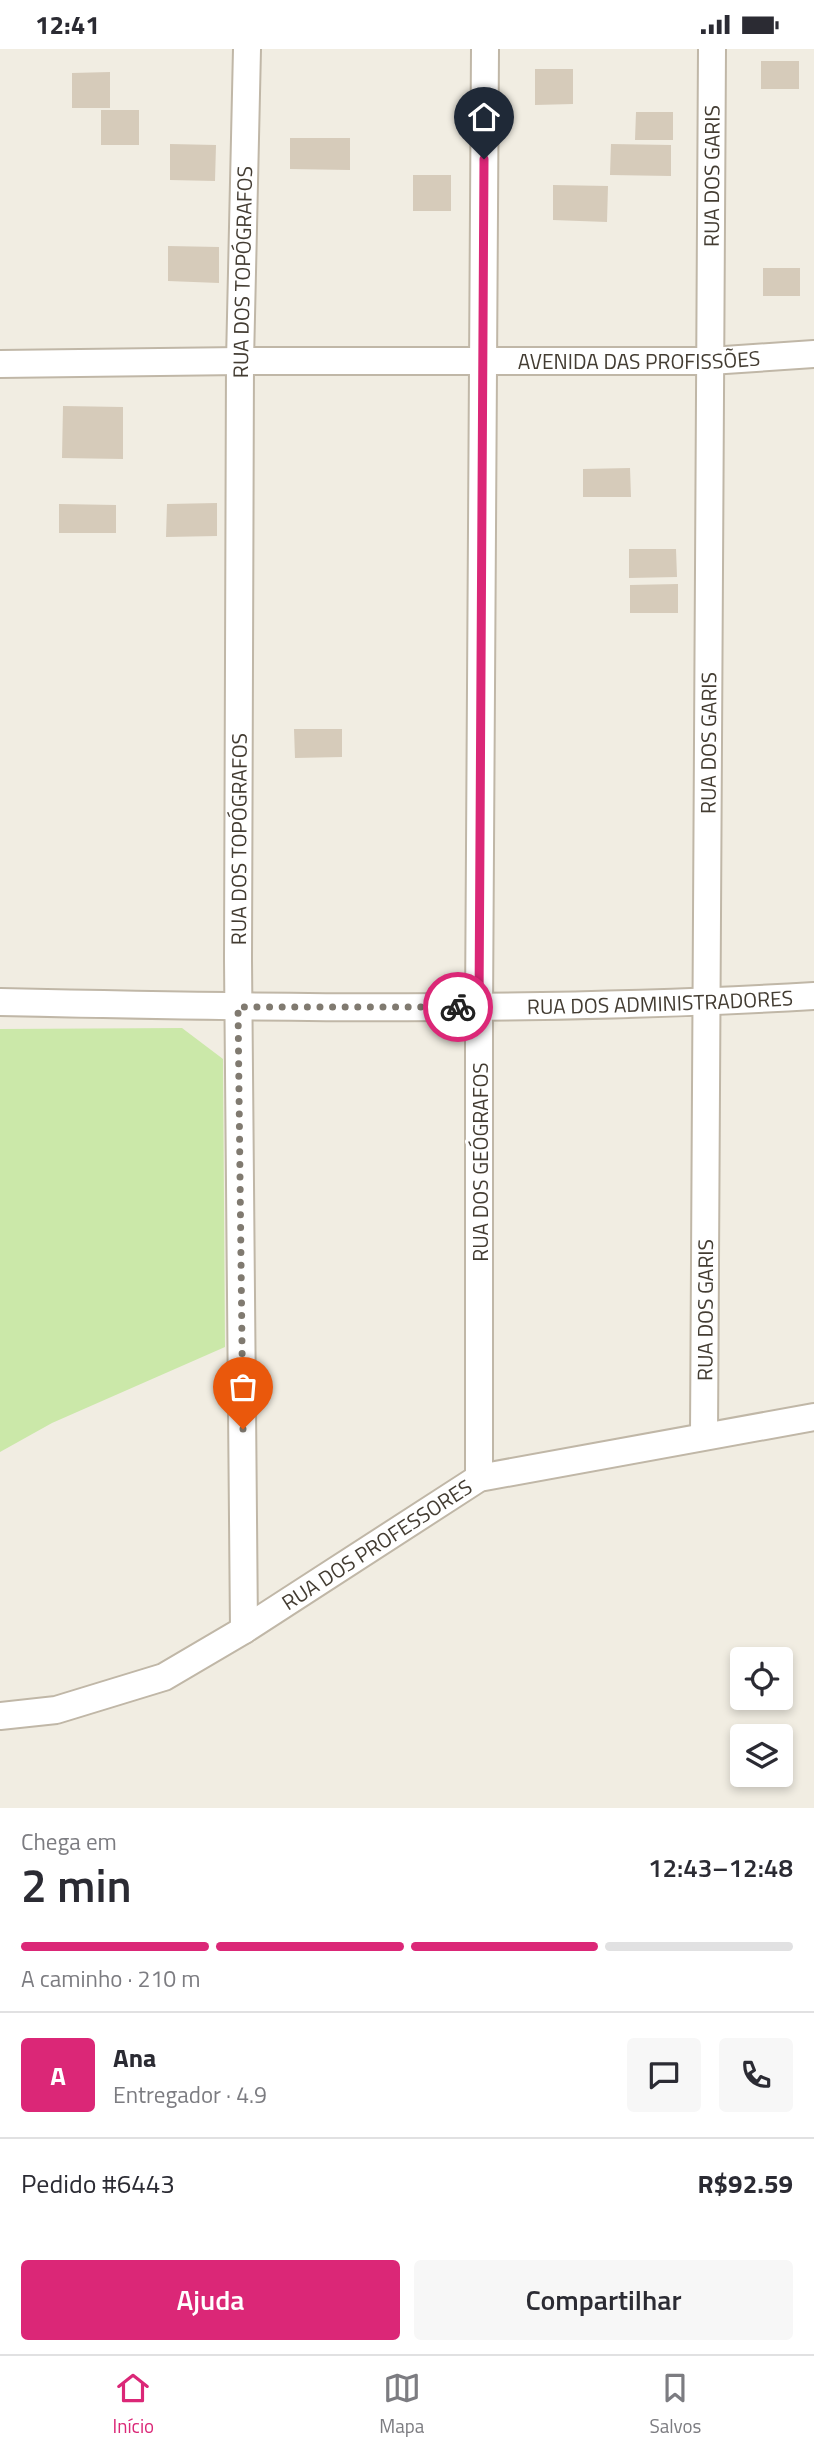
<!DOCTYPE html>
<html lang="pt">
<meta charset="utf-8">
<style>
:root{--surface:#fff;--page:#f7f7f7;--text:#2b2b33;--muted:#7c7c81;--line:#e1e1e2;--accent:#db2777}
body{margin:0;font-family:"Titillium Web",sans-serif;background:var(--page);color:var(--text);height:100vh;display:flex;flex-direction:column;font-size:26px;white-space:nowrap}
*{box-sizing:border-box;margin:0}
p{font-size:23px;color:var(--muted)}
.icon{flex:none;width:38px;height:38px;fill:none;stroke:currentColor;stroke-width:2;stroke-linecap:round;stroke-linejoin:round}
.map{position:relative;height:1759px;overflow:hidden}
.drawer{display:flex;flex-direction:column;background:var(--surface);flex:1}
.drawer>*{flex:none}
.buttons{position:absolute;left:730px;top:1598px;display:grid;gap:14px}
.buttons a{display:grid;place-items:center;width:63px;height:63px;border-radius:7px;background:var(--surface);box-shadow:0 4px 10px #0003;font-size:35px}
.pin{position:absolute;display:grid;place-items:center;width:60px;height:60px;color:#fff;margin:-72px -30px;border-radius:50% 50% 50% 0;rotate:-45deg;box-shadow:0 0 7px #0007}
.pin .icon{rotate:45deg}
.courier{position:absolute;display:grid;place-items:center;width:70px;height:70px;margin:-35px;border:5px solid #db2777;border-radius:50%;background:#fff;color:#222;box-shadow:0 2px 9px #0007}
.overview em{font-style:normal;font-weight:600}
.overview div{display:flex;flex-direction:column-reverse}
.overview{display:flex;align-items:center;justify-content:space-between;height:119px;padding:0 21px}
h1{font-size:46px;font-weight:600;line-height:52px}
.bar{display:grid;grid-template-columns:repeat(4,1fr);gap:10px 7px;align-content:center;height:84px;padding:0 21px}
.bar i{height:9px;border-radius:5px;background:var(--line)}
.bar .active{background:var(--accent)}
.bar p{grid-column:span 4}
.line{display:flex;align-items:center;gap:18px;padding:0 21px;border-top:2px solid var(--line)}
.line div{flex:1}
.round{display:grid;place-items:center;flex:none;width:74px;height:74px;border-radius:7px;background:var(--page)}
.cta{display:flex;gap:14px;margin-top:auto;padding:14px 21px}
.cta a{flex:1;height:80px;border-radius:7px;background:var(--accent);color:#fff;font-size:28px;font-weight:600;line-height:80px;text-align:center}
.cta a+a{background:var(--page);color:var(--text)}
.status{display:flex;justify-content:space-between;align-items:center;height:49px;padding:0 35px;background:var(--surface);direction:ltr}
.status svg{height:19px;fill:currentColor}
.dock{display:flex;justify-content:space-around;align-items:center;height:98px;border-top:2px solid var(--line);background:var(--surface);font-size:19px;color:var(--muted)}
.dock a{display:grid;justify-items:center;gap:4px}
.dock .active{color:var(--accent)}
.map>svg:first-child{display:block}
.green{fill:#cbe8a9}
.building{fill:#d6cbba}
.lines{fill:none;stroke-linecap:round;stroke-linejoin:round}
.minor-casing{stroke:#c0b7a7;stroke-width:30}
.minor{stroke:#fff;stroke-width:26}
.done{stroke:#807a70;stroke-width:7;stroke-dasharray:0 12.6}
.route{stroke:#db2777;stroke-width:9}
.labels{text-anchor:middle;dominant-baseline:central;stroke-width:6;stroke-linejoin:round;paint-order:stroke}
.street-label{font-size:21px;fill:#433c32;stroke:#fff}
</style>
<div class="status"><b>12:41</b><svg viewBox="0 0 49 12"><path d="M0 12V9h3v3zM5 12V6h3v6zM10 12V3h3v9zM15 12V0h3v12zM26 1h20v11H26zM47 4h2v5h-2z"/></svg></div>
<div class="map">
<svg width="814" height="1759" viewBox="0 0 814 1759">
<rect width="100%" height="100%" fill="#f1ede2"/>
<path class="green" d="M182,979L223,1010L225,1298L52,1374L0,1403V980Z"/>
<path class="building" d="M761,12H799V40H761Z
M535,20H573V55L535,56Z
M110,23V59H72V24Z
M101,61H139V96H101Z
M636,63H673V91H635Z
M290,89H350V121L290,120Z
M170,95L216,96L215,132L170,131Z
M611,95L671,96V127L610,126Z
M413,126H451V162H413Z
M553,136L608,137L607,173L553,171Z
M168,197L219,198V234L168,232Z
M763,219H800V247H763Z
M63,357L123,358V410L62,409Z
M630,419L631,448H583V420Z
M217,454V487L166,488L167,455Z
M59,455L116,456V484H59Z
M629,500H676L677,528L629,529Z
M678,535V564H630V536Z
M294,680H342V708L295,709Z"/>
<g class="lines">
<defs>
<g id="minor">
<path id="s1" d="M0,315L240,312H710L814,305"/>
<path id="s2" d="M0,953C271,959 543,963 814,947"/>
<path id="s3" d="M704,1387L712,0"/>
<path d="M479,1429V958L485,0"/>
<path id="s4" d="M244,1581L238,911L240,312L247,0"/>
<path id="s5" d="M0,1667L56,1661L164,1628L244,1581L479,1429L814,1368"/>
</g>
</defs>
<use href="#minor" class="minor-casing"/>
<use href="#minor" class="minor"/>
</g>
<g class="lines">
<path class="done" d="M243,1380L238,958H458"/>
<path class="route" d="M458,958H479L484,110"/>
</g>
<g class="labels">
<g class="street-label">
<text stroke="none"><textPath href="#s3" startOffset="1260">RUA DOS GARIS</textPath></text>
<text stroke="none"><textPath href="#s4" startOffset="1358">RUA DOS TOPÓGRAFOS</textPath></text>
<text stroke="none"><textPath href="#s1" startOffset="639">AVENIDA DAS PROFISSÕES</textPath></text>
<text stroke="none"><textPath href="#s3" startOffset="693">RUA DOS GARIS</textPath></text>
<text stroke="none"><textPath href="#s4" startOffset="791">RUA DOS TOPÓGRAFOS</textPath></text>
<text stroke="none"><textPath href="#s2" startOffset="660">RUA DOS ADMINISTRADORES</textPath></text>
<text transform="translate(480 1113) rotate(-90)">RUA DOS GEÓGRAFOS</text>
<text stroke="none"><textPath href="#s3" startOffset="126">RUA DOS GARIS</textPath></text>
<text stroke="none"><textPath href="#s5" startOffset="420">RUA DOS PROFESSORES</textPath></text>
</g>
</g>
</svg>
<div class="buttons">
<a><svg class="icon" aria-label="locate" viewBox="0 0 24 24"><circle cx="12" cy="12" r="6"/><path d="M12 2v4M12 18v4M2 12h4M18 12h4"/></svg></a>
<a><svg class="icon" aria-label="layers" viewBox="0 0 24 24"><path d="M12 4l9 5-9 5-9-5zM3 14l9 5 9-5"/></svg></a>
</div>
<div class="pin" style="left:243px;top:1380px;background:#ea580c"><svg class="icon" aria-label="bag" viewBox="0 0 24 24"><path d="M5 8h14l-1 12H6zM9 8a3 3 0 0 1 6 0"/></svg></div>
<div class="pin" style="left:484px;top:110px;background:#1f2937"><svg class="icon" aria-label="home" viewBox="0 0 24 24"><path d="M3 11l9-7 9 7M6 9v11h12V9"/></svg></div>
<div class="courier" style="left:458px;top:958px"><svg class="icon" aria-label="bike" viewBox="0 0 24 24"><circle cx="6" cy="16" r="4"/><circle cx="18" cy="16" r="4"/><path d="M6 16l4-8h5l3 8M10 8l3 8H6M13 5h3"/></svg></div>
</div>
<section class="drawer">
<div class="overview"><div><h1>2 min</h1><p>Chega em</p></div><em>12:43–12:48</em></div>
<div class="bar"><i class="active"></i><i class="active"></i><i class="active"></i><i></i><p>A caminho · 210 m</p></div>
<div class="line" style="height:126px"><b class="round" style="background:var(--accent);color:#fff">A</b><div><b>Ana</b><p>Entregador · 4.9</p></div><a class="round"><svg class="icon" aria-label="chat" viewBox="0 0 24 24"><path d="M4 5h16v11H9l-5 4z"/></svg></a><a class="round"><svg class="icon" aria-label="phone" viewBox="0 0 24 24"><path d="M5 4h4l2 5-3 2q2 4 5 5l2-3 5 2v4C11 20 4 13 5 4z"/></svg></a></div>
<div class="line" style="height:91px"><div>Pedido #6443</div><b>R$92.59</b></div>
<div class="cta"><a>Ajuda</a><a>Compartilhar</a></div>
</section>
<nav class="dock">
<a class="active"><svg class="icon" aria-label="home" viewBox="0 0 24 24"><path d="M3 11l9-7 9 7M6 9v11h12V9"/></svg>Início</a>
<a><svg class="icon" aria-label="map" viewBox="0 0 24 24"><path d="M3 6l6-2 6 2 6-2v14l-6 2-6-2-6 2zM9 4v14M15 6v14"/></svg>Mapa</a>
<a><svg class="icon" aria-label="saved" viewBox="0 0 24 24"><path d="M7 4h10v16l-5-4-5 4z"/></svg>Salvos</a>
</nav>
